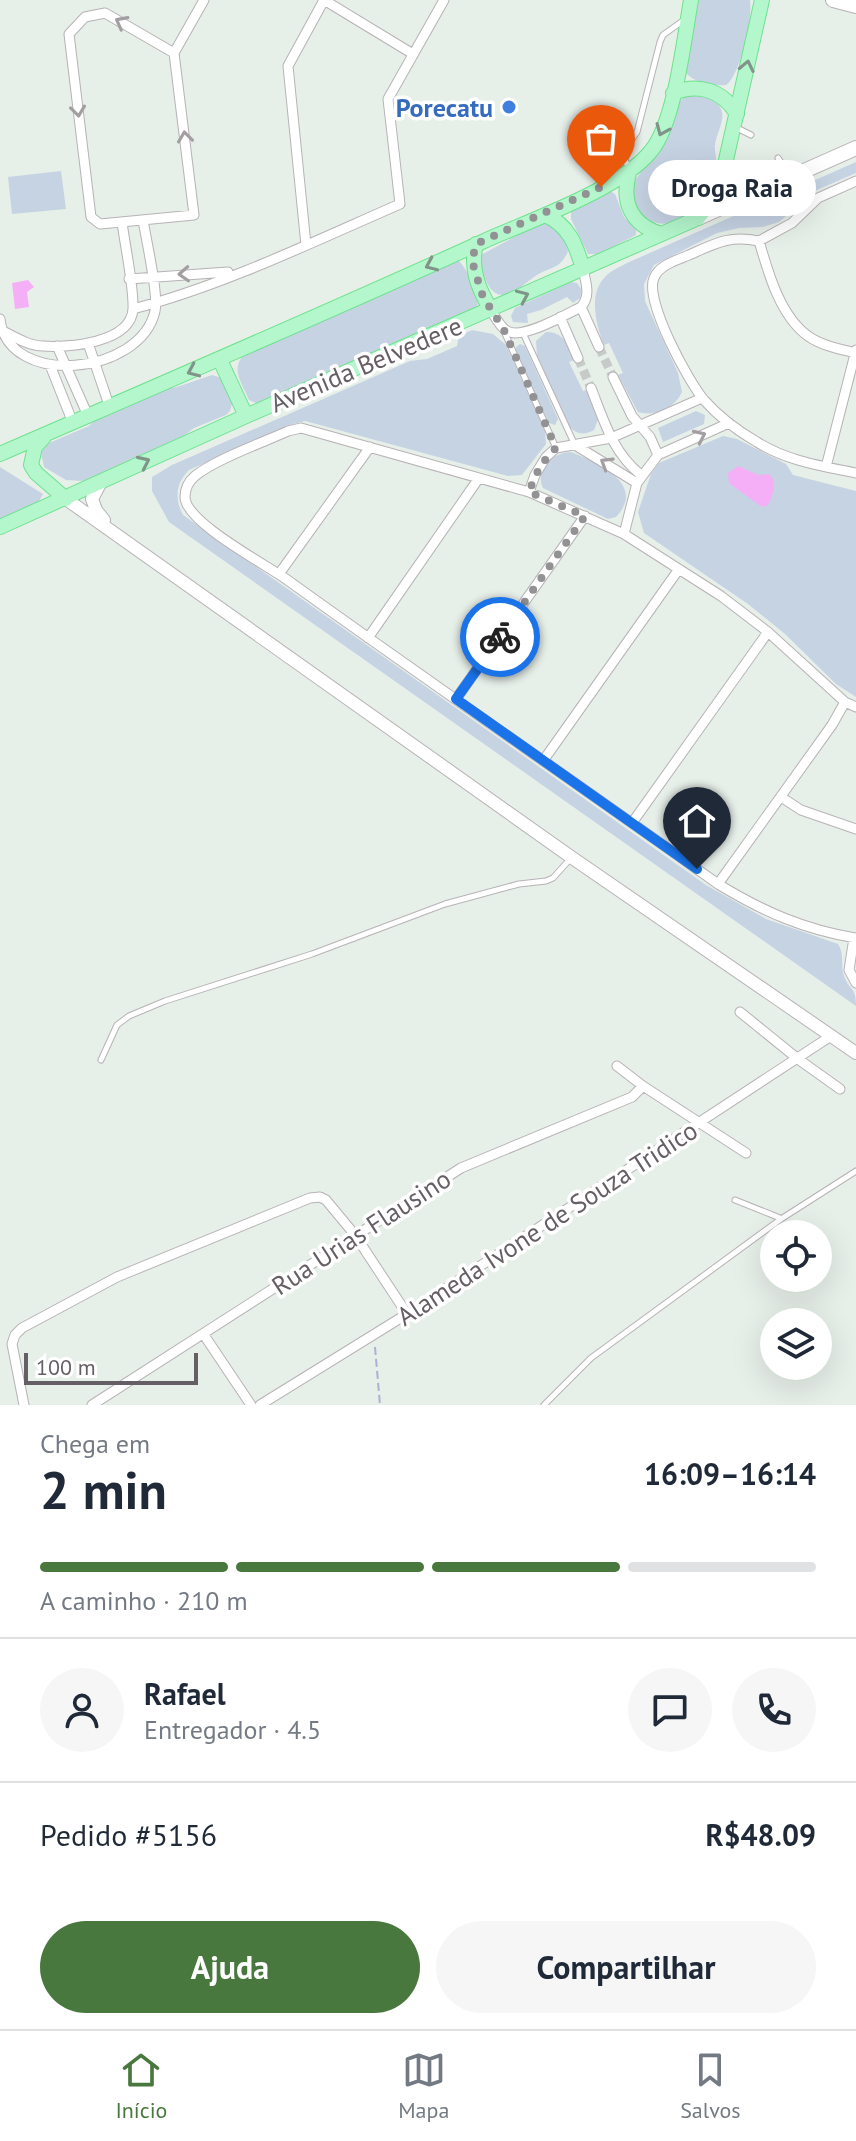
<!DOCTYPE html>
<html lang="pt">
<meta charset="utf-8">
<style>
:root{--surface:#fff;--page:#f6f6f7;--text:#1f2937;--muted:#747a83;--line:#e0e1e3;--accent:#48783d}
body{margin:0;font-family:"PT Sans",sans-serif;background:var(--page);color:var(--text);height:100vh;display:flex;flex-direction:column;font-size:30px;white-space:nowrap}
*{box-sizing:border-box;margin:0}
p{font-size:26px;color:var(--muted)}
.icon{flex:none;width:44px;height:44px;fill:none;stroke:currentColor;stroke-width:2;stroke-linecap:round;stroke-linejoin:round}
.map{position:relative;height:1405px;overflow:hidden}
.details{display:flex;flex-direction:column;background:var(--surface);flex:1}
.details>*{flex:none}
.controls{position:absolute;left:760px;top:1220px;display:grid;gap:16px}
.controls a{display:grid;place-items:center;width:72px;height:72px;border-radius:50%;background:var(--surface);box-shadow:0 8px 32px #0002;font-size:40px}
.scale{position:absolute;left:24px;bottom:20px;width:174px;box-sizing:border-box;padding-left:8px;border:4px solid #655e64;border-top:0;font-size:22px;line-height:28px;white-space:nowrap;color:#655e64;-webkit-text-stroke:6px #fff;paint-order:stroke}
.pin{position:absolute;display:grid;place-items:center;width:68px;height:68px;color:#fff;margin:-82px -34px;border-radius:50% 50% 50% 0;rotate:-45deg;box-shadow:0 0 8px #0007}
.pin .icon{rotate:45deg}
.courier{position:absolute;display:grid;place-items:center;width:80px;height:80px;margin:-40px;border:6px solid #1a73e8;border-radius:50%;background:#fff;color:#222;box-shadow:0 2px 10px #0007}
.bubble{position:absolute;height:56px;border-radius:28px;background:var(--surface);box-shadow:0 8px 32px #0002;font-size:26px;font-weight:600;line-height:56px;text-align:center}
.headline em{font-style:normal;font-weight:600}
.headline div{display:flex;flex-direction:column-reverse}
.headline{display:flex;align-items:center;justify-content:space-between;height:136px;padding:0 40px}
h1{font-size:52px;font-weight:600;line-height:60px}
.bar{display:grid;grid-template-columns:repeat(4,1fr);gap:12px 8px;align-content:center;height:96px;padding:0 40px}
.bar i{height:10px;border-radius:6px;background:var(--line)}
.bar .selected{background:var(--accent)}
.bar p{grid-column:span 4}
.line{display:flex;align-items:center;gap:20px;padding:0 40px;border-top:2px solid var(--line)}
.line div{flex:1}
.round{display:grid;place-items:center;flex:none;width:84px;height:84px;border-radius:42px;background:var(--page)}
.action{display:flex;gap:16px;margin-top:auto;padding:16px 40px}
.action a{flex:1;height:92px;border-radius:48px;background:var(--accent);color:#fff;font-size:32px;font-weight:600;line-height:92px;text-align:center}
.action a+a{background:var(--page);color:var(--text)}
.dock{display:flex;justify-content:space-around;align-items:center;height:112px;border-top:2px solid var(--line);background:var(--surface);font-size:22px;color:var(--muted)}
.dock a{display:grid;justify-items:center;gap:4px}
.dock .selected{color:var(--accent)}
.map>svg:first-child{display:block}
.green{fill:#c6d3e3}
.water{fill:#f5aff6}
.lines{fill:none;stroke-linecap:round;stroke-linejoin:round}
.minor-tunnel{stroke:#c6cbc8;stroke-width:9;stroke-dasharray:9 4.5;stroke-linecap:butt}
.service-casing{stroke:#b7b2b6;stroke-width:7}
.minor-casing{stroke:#b7b2b6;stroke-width:11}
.tertiary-casing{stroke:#b7b2b6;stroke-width:14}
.secondary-casing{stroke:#b7b1b6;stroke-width:16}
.primary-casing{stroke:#6be38b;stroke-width:16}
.path{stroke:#aab2d4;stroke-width:2;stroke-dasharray:8 4;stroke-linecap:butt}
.service{stroke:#fff;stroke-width:5}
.minor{stroke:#fff;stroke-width:9}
.tertiary{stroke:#fff;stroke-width:12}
.secondary{stroke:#fff;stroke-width:14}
.primary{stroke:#b4f7cd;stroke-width:14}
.oneway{stroke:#a39ea2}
.oneway2{stroke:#819489}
.done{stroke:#929193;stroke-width:8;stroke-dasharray:0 14.4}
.route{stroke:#1a73e8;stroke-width:10}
.shop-dot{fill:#3f7fe0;stroke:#fff;stroke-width:3}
.labels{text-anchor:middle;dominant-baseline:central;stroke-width:7;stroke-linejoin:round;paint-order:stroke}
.shop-label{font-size:26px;font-weight:bold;fill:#366cbe;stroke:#fff;text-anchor:end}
.street-label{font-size:26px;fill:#655e64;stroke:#fff}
</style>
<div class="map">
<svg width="856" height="1405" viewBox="0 0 856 1405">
<rect width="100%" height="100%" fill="#e7efe9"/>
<path class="green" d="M699,0H750C753,17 740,76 726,85C713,86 694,83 685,72Z
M689,95C700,96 716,97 721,109C726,120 716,134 715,145C714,151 717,157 716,163C711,189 689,230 657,223C637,218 624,194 638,176C644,167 652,161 657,152C666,134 669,103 689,95Z
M856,162V173L817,190L779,222L763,227L739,228L717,233L654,265L644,284L645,301L678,373L682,392C675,408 655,417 638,412L618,375L623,373L609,343L604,345C596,325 588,294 605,277C610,271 620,267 627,263Z
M61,171L66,209L12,214L8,177Z
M608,190L615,194L624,217L636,230V235L599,254H588L571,219V210Z
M542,220L560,227L568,251C560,271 549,266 534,277C516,290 499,309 485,279C481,271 479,264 481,255L516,236L523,228Z
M457,259C468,269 476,290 478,304L474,310L265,402L256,403L249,400C243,385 231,371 242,357Z
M571,282L577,283L582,290L580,298L573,303L567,297L541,310L527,314L528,323L513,322L511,316L515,308Z
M472,330L493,334L506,345L545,431L546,444L522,475L508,476L320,425L305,421L293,424L189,470C176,483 174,498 183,515L706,885L766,919L838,944C845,955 840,964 844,976C850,992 856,986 856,1006L169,522L152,491V477L172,465L410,361L427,359L457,346L459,336Z
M546,332C564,332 567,344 574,360L569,362L583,391L587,390L599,417L594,430C585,435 577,435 570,427L537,355L536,341Z
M520,344L525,346L558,419L555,425L549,423L516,351V347Z
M212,375L222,378L233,400L230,411L226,415L194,428L180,439L83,481L66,480L44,467L41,452L49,443L89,426L97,418L158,390L177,387Z
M696,411L705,415L704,424L663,442L658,428Z
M723,436L737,439L786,464L793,475L856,491V697L836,684L785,634L748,604L644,533L638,512L651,474L659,463Z
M571,452C595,462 648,483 616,517L608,519L543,488C534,470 553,452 571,452Z
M0,467L43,494L38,503L0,520Z"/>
<path class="water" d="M28,280L34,287L27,292L29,307L15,309L12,283Z
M738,466L758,475L769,474C778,482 773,495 768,505L763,507L759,505L729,483L728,473Z"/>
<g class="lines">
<path class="minor-tunnel" d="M599,347L613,377
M578,358L591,388"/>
<defs>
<path id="service" d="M735,127L751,135
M778,158L791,177
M629,169L622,153L637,132L660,42L663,35L684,20
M503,329L556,448
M523,333L574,443
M101,1060L117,1025L129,1016L165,1001L312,954L445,904L519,884L546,881L553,878L571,858
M735,1200L780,1218
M544,1405L591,1358L781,1219L856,1171"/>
<path id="minor" d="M324,0L413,54
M174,53L105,13L85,17L69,34L91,217L100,224L194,215L174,53L204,0
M856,181L818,198L792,223L759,241C729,235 716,243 689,255C677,260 659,265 654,278C644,300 688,381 704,400C719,417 738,431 757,442C787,461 822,466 856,473
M759,241C768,272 780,316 808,336C822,346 840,349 856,353
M306,245L288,66L324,0
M129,279L228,272
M581,307L599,347
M133,309C222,286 315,241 400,204L388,99L444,0
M491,310C495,317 500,327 507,331C522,340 565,315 581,307C591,296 586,283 583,269
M560,317L578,358
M0,319C8,389 141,375 155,311C159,296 146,239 143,220
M3,331C15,337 29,346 43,346C68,348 131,343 133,309C134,287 125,246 122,222
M88,343L110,408
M57,346L89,418
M50,365L73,423
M613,377L632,416L650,437L658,455
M591,388C604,421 613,453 641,475
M575,445L637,483
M826,467L856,350
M529,492L535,475L546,457L556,448L611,438L702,398
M624,534L637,483L658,455L729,423
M279,574L370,447
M368,638L479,478
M456,699L585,516
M856,707L845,702L768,632L721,596L624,534L529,492L301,428L288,431C264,442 214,460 195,476C189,481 185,489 185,497C185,522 265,564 286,579C429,682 575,782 718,884C762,911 805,930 856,938
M543,761L679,569
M781,797L801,810L856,829
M632,823L768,632
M718,884L832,725L845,702
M854,938L849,970L856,983
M740,1012L798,1059L840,1089
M617,1066L643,1086L746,1153
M204,1335L251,1405
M24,1405L12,1344L15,1335L22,1328L117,1277L310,1198L320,1197L326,1200L355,1235L407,1314
M92,1405L461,1168L632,1097L643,1086
M260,1405L407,1314L831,1036"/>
<path id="tertiary" d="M101,482L92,499L96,510L104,520
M66,499L571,857L856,1053"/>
<path id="secondary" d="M833,0L856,6
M698,218L856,148"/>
<path id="primary" d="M673,93C699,83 722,90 737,114
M629,173C621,203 632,225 661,234
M545,215C569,225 576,245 583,269
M476,244C470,269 478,288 491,310
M220,360L246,416
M44,437L35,447L31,465L36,473L66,499
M0,454C161,384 322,315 482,242C528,221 621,189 651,151C675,122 684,39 691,0
M0,527L246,416L698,218L719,191L762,0"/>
</defs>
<use href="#service" class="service-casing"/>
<use href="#minor" class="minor-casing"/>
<use href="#tertiary" class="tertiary-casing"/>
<use href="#secondary" class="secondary-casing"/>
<use href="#primary" class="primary-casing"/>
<path class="path" d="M375,1347L380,1405"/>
<use href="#service" class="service"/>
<use href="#minor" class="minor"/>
<use href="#tertiary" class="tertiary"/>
<use href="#secondary" class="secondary"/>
<use href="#primary" class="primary"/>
</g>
<defs><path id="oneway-chevron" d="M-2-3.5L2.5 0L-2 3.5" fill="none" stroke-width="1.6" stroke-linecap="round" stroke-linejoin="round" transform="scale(2)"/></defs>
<g class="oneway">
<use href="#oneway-chevron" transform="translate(121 22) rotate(-152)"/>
<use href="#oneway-chevron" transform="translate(78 111) rotate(83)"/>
<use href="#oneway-chevron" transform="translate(185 137) rotate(-97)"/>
<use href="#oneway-chevron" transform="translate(184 274) rotate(177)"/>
<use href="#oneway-chevron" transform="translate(700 436) rotate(-25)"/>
<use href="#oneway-chevron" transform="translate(606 463) rotate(-148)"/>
</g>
<g class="oneway2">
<use href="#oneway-chevron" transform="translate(747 66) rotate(-78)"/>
<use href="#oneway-chevron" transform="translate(662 130) rotate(113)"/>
<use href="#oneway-chevron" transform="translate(431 265) rotate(156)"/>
<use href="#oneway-chevron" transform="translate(523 296) rotate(-24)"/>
<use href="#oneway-chevron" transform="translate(193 371) rotate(156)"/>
<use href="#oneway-chevron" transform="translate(144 462) rotate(-25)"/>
</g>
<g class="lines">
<path class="done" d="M500,637L585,516L529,492C535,475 542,461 556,448L503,328L483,297L472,261L476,244L601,187"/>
<path class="route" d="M500,637L456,699L697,869"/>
</g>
<circle class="shop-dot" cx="509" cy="107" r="8"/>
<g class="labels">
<g class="shop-label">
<text x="493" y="107">Porecatu</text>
</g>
<g class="street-label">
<text transform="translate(366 364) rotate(-23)">Avenida Belvedere</text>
<text transform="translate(547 1223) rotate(-33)">Alameda Ivone de Souza Tridico</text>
<text transform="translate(361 1232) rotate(-33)">Rua Urias Flausino</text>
</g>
</g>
</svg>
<div class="controls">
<a><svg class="icon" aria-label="locate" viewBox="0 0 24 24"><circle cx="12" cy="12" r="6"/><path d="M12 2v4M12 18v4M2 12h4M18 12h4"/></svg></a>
<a><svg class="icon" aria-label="layers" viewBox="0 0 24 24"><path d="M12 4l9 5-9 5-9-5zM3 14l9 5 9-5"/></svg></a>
</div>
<div class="scale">100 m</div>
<div class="pin" style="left:601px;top:187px;background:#ea580c"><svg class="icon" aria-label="bag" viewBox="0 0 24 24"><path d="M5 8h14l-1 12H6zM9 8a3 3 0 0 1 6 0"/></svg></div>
<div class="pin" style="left:697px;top:869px;background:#1f2937"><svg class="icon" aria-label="home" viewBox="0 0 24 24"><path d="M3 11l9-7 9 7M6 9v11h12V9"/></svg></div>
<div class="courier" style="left:500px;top:637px"><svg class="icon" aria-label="bike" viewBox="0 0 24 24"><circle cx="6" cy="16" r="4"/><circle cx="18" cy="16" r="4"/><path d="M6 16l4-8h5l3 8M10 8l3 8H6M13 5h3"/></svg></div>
<div class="bubble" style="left:648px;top:160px;width:168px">Droga Raia</div>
</div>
<section class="details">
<div class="headline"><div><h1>2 min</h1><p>Chega em</p></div><em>16:09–16:14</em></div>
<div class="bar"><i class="selected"></i><i class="selected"></i><i class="selected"></i><i></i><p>A caminho · 210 m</p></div>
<div class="line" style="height:144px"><a class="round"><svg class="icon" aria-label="person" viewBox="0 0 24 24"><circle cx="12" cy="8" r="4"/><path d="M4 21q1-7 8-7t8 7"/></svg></a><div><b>Rafael</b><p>Entregador · 4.5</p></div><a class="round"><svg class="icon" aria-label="chat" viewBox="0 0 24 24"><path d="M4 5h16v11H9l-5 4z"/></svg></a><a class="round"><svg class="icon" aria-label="phone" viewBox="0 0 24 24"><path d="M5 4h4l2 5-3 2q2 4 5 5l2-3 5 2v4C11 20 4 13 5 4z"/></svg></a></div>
<div class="line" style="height:104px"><div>Pedido #5156</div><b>R$48.09</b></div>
<div class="action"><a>Ajuda</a><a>Compartilhar</a></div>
</section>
<nav class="dock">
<a class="selected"><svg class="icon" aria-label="home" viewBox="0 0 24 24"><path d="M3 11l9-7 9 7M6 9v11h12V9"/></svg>Início</a>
<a><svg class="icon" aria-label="map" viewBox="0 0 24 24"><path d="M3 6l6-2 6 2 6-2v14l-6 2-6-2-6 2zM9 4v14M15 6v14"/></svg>Mapa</a>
<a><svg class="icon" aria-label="saved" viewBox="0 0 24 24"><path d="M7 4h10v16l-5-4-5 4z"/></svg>Salvos</a>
</nav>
